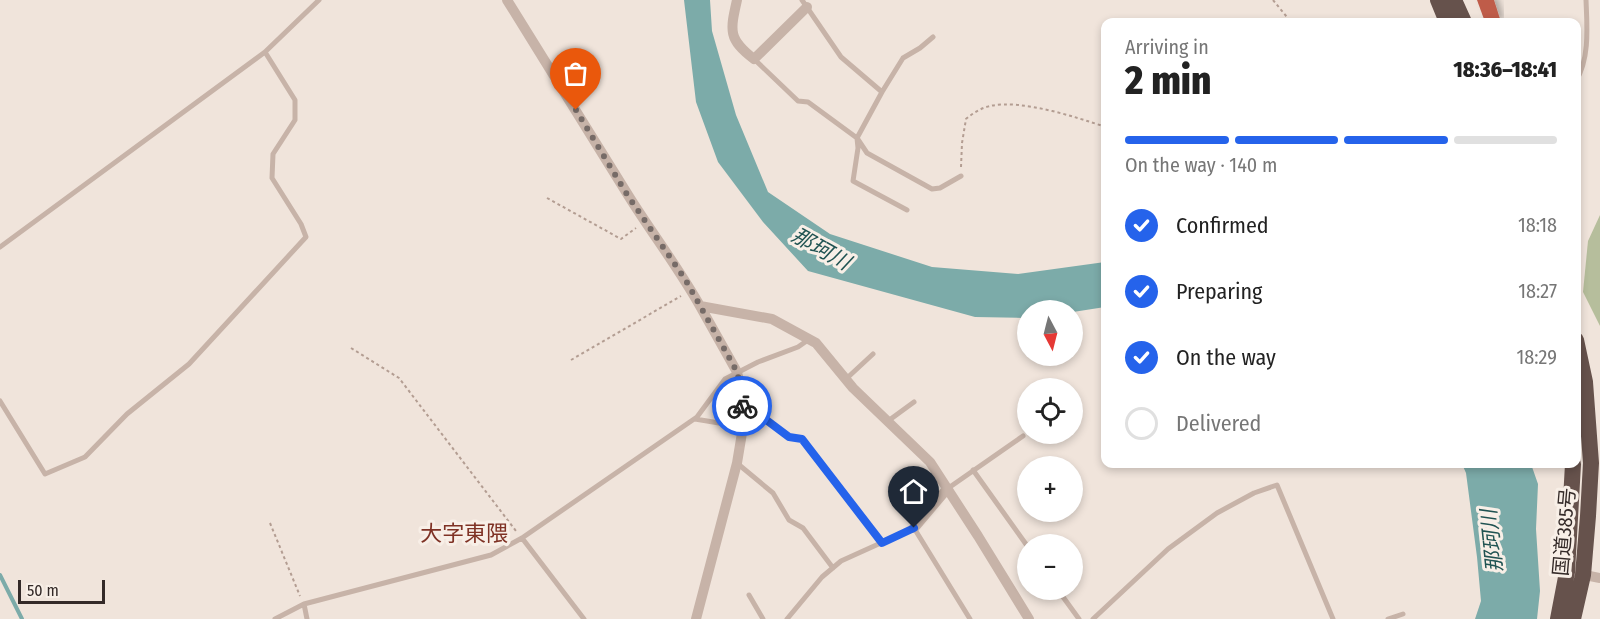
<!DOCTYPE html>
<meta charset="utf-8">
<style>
:root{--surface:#fff;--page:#f6f6f6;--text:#222;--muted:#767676;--line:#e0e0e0;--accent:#2563eb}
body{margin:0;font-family:"Fira Sans Condensed","Noto Sans JP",sans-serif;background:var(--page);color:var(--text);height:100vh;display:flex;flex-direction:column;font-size:22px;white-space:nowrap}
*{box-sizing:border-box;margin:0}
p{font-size:20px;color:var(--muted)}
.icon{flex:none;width:33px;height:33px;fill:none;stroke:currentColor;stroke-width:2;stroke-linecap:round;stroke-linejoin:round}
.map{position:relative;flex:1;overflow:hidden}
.panel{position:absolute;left:1101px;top:18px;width:480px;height:450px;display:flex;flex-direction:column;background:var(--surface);border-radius:12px;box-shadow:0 3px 9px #0003}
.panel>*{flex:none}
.needle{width:39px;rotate:173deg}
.controls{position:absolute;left:1017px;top:300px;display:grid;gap:12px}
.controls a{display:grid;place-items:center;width:66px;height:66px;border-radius:50%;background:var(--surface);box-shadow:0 3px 9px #0003;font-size:30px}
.scale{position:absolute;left:18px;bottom:15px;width:87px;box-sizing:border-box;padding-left:6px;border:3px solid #342a28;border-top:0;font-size:16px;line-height:21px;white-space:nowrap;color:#342a28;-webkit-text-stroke:4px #f8efe7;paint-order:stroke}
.pin{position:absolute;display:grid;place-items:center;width:51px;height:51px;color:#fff;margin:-62px -26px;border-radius:50% 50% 50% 0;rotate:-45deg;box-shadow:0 0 6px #0007}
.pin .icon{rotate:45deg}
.courier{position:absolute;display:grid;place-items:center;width:60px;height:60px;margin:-30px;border:4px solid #2563eb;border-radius:50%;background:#fff;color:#222;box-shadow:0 2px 8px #0007}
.head em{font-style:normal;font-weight:800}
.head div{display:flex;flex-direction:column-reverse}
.head{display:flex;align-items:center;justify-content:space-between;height:102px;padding:0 24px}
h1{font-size:39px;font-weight:800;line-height:45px}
.bar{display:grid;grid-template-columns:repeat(4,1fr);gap:9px 6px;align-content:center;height:72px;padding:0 24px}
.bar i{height:8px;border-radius:4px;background:var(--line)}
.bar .selected{background:var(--accent)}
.bar p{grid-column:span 4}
ol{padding:0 24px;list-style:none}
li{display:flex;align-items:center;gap:18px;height:66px}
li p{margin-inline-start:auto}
li .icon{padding:6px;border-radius:50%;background:var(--accent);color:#fff;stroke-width:4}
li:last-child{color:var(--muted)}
li i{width:33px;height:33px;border:3px solid var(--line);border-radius:50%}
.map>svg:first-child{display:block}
.green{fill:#b6be9c}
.water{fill:#7caba9}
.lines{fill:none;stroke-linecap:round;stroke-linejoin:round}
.stream{stroke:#7caba9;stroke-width:4}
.building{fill:#bf5c4a;filter:url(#shadow)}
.path{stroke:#b39d92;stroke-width:2;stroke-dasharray:3 3;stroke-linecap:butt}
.service{stroke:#c7b3a8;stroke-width:5}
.minor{stroke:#c7b3a8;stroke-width:10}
.trunk{stroke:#66524c;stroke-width:16}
.done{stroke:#766b67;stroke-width:6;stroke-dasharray:0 10.8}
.route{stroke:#2563eb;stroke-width:8}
.labels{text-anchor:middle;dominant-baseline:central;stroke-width:6;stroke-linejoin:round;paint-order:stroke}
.street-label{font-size:20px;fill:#342a28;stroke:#f8efe7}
.water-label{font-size:21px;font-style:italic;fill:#205352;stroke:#f8efe7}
.quarter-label{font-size:22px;fill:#7f3225;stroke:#f8efe7}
</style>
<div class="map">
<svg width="1600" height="619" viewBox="0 0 1600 619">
<defs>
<filter id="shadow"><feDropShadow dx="3.5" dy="-3.5" stdDeviation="3" flood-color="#0004"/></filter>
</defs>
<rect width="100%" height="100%" fill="#f0e4db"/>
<path class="green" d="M1600,215V326L1583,292L1588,241Z"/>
<path class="water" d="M684,0H710L712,31L736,115L768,192L830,234L932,267L1018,274L1105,262V307L1073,312L1028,310L1027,318H1025L975,317L808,271L763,222L718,162L696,102Z
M1462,464H1531L1538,484L1536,529L1540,591L1537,619H1475L1481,601L1477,557L1466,473Z"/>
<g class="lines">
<path class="stream" d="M0,575L22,619"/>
</g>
<path class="building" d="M1477,0H1494L1501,22H1485Z"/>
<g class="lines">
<path class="path" d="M1273,0L1291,22
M961,167L962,143L966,119C973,113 981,108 990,106C1022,99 1075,117 1106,127
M547,198L621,239L636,228
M351,348L399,378L516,531
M571,360L681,296
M270,523L300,596"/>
<path class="service" d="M802,0L841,57L882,92L857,138L867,153L932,189L940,188L961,176
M754,59L798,101L808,102L857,138L858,148L853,181L907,210
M1576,81C1590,58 1587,26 1586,0
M882,92L903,58L920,48L933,37
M0,247L265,52L319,0
M846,379L873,354
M0,401L45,474L85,457L127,414L189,364L306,237L301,224L272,178L273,154L295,120V100L265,52
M695,419L743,427
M888,421L914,402
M743,422L765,419L788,437L802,439L882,543
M738,464L773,493L789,520L803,528L833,568
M973,470L1028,547
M947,489L1023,436
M522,538L584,619
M1058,590L1079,619
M749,595L763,619
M304,604L307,619
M275,619L304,604L491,555L522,538L697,417L725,379L758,362L798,347L808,340
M787,619L822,577L841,561L914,528L970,619
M1093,619L1168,549L1217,513L1254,493L1277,485L1333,619
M1388,619L1403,614"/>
<path class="minor" d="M507,0C548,65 587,130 628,195C651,232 678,267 700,306L772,319L816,343L853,388L930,462L978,536L1029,619
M737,0C730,31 728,39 754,59L807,7
M914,528L947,489
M1580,574L1600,578
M696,619L737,463L743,427L742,394L737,372L700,306"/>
<path class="trunk" d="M1438,0L1447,22
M1454,0L1464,22
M1558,619L1567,572L1573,464
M1573,619L1583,575L1588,516L1591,463L1585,382L1576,340"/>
</g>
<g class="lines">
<path class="done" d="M576,110L628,196L685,279L726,352L737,372L742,394V406"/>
<path class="route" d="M742,406L743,422L765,419L789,437L802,439L882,543L914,528"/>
</g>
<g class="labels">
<g class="street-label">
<text transform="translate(1564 532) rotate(-85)">国道385号</text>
</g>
<g class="water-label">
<text transform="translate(821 249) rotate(29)">那珂川</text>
<text transform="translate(1492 541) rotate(-96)">那珂川</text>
</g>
<g class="quarter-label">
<text x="464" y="533">大字東隈</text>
</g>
</g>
</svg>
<div class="controls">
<a><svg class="needle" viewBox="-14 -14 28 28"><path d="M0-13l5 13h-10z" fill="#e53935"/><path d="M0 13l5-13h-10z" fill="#767676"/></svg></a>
<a><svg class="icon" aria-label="locate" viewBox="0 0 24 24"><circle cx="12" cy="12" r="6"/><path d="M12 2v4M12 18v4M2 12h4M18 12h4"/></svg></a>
<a>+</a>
<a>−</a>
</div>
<div class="scale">50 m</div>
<div class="pin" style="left:576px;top:110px;background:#ea580c"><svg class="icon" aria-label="bag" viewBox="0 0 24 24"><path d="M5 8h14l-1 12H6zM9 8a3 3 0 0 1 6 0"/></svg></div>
<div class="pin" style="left:914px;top:528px;background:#1f2937"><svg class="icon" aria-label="home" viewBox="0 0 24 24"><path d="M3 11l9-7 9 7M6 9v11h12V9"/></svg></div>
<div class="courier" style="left:742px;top:406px"><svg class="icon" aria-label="bike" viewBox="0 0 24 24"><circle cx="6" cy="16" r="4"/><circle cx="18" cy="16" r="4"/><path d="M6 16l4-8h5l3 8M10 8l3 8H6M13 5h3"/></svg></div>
<section class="panel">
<div class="head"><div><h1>2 min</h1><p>Arriving in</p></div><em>18:36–18:41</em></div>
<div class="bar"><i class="selected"></i><i class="selected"></i><i class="selected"></i><i></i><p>On the way · 140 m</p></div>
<ol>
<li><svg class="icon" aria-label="check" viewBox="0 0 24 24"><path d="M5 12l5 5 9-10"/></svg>Confirmed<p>18:18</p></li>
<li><svg class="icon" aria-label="check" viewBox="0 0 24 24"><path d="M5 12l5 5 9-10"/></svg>Preparing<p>18:27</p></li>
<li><svg class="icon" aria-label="check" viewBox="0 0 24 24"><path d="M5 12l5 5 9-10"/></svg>On the way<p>18:29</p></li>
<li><i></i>Delivered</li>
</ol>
</section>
</div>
